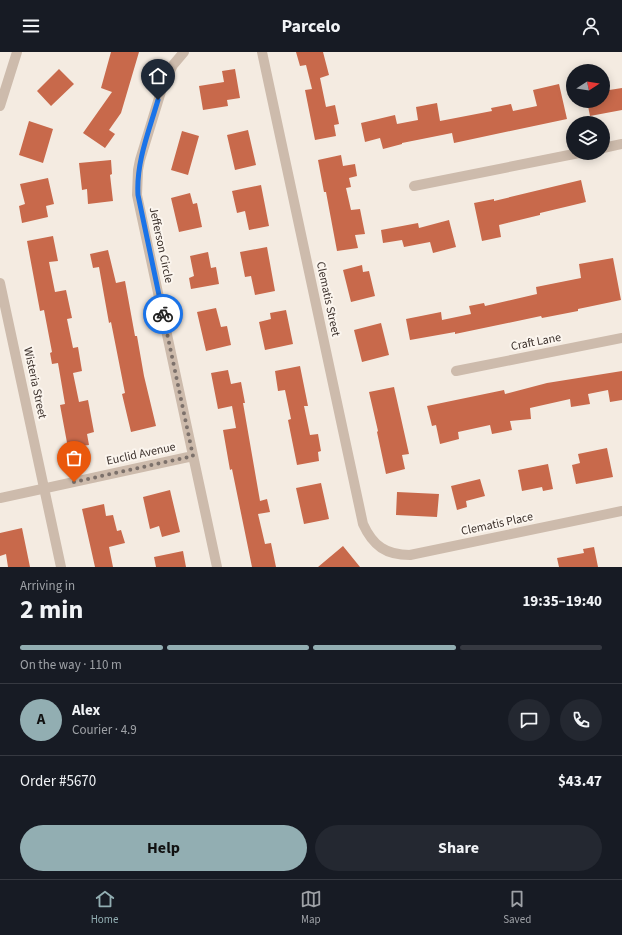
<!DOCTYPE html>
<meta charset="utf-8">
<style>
:root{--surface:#171b24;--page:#242831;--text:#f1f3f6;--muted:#9ea1a6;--line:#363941;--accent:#92aeb2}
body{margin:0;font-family:"Source Sans 3",sans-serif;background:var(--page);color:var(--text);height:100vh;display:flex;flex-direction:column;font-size:15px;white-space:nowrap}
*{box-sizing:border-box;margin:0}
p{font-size:13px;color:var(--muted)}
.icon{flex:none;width:22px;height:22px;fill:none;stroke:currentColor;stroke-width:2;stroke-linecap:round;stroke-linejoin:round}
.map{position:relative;height:515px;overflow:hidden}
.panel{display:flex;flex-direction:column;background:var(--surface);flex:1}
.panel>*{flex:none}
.needle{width:26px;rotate:78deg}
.controls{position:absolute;left:566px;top:12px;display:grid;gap:8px}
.controls a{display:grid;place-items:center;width:44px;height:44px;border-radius:50%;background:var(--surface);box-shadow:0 2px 10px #0003;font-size:20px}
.pin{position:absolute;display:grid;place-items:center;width:34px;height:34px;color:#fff;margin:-41px -17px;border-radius:50% 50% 50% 0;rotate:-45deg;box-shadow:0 0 4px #0007}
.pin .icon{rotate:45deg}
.courier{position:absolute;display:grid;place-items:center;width:40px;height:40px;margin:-20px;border:3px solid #1a73e8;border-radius:50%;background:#fff;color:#222;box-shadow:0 1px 5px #0007}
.head em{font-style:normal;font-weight:700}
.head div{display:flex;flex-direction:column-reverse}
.head{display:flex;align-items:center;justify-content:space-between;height:68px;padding:0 20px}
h1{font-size:26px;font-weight:700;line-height:30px}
.bar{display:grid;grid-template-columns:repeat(4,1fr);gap:6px 4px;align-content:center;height:48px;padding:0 20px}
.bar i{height:5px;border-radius:3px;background:var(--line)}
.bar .active{background:var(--accent)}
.bar p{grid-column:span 4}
.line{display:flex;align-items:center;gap:10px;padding:0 20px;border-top:1px solid var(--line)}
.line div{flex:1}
.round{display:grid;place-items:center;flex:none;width:42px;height:42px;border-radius:21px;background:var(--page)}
.button{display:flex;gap:8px;margin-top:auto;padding:8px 20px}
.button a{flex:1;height:46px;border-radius:24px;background:var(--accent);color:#111;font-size:16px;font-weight:700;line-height:46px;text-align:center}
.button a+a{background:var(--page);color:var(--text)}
header{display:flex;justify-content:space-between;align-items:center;height:52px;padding:0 20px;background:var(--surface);font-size:18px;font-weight:700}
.tabs{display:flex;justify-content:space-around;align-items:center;height:56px;border-top:1px solid var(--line);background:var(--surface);font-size:11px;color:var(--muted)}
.tabs a{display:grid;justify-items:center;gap:2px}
.tabs .active{color:var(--accent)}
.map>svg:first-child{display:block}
.building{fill:#c8694b}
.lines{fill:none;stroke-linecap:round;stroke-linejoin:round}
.minor{stroke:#cdbbac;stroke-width:10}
.done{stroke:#7c716b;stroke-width:4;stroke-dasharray:0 7.2}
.route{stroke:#1a73e8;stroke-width:5}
.labels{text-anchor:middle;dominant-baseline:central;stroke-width:4;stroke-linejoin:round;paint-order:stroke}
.street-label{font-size:12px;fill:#3b302b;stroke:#fbf5ee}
</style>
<header><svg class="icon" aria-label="menu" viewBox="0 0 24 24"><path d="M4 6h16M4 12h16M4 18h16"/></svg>Parcelo<svg class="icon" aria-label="person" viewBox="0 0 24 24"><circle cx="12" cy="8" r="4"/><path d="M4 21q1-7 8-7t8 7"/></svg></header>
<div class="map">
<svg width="622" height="515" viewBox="0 0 622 515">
<rect width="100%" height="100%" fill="#f4ebe1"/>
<path class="building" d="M111,0H139L121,61L109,78L115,82L105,96L83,81L112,40L101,36Z
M296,0H323L329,23L320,26L326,55L335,53L339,72L334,73L336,84L315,88L305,38L312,37L306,13L300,14Z
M59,17L74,32L51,54L37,39Z
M235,17L240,46L227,48L228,54L203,58L199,34L224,30L222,19Z
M559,32L567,67L454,91L452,81L402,91V92L383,97L380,86L365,90L361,71L395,63L397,72L418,68L416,55L437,51L440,69L492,59L491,56L511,52L513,59L537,54L533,38Z
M622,36V58L590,64L587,49H603V39Z
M29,69L53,77L43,111L19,103Z
M248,78L256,113L235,118L227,83Z
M182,79L199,84L188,123L171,118Z
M341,103L343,114L355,112L357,124L349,126L351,135L346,136L351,158L360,157L365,182L355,183L358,196L337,199L326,140H324L318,108Z
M111,108L112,122L110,123L113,149L88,152L87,137L82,138L79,111Z
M48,126L54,152L46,154L48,165L22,171L19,154L25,152L20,132Z
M581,128L586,150L540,161V163L499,173L501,185L482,189L474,151L494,147V149Z
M261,133L269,174L249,178L245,159L237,161L232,139Z
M190,141L193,152L197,151L202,175L179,180L171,146Z
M449,168L456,195L433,201L430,190L404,195L402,188L383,191L381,178L418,171L419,176Z
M53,184L58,209L49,210L55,240L66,238L72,266L67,267L73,296L78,295L82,319L73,321L79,350L88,348L94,380L87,382L89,393L68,396L60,353L65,352L58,311L52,312L50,301L52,300L44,258L40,259L27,189Z
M267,195L275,239L255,243L251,224L245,225L240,200Z
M108,198L116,231L125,229L135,284H137L144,324L156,374L131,380L122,342L125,341L111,270L109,271L99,215L93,216L90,202Z
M208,200L211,216L216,215L219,232L191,237L189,226L194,224L190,204Z
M613,206L621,248L578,257V259L542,266L541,264L455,282V280L410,288L406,267L441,260L442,268L471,262L469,254L484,251L485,254L537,242L536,235L581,226L579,212Z
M362,213L363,220L369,219L375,244L351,250L343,218Z
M216,256L221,275L227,274L231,293L206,299L197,260Z
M286,258L293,292L265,298L259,270L271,267L270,261Z
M381,271L389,303L362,310L354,278Z
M300,314L308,354H304L310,383L318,382L321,399L318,400L319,409L297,413L288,368L291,367L285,338L278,339L275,319Z
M228,318L231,332L241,330L245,351H243L260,449L267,447L270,460L258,462L265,492L271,491L276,515H252L232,417L230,418L223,378L236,376L232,354L218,357L211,321Z
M622,319V348L610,350L608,338L588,342L590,352L571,355L570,347L530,356L531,367L510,369L512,378L492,382L490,373L458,380L459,387L440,392L436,373L432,374L427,354L504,338L505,342L547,331Z
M394,335L409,402L402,403L405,417L386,422L377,380L378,379L369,340Z
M607,396L613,425L576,432L572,413L580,411L578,402Z
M548,412L553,437L543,439L542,435L522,439L518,418Z
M480,427L485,444L466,449L467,455L457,458L451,434Z
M321,431L329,467L304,472L296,436Z
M170,438L180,480L162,485L159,474L150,477L143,445Z
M397,440L439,442L437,465L396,463Z
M104,452L106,464L113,463L117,479L121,478L125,491L109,495L113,515H95L82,457Z
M22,476L30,515H8L6,502L0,504V481Z
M343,494L360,515H318Z
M594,495L598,515H559L557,506L584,501L583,497Z
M183,499L186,515H156L154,505Z"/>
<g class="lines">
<path class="minor" d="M184,0L173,13L163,33L140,108L138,118L137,143L217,515
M262,0L363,472C373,494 386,503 410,503L622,459
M0,54L17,0
M603,96L622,92
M414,134L579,101
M0,231L61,515
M456,319L622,286
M0,446L193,404"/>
</g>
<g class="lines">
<path class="done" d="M74,430L193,404L163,262"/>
<path class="route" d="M158,48C149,79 136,110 138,143L163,262"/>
</g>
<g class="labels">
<g class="street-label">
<text transform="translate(161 193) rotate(78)">Jefferson Circle</text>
<text transform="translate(328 247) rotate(78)">Clematis Street</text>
<text transform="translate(536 290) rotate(-11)">Craft Lane</text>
<text transform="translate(35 331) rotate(78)">Wisteria Street</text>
<text transform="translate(141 402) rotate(-12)">Euclid Avenue</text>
<text transform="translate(497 472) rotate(-12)">Clematis Place</text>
</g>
</g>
</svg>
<div class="controls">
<a><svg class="needle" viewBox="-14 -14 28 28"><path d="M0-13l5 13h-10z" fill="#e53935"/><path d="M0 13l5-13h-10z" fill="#9ea1a6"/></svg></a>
<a><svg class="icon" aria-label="layers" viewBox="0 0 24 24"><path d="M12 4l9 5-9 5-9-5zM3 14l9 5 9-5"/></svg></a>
</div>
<div class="pin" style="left:74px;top:430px;background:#ea580c"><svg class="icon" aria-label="bag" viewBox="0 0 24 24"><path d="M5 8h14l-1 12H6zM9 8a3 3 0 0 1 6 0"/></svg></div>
<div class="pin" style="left:158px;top:48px;background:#1f2937"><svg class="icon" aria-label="home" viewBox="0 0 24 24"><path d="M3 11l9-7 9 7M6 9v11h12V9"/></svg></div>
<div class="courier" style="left:163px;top:262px"><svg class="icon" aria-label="bike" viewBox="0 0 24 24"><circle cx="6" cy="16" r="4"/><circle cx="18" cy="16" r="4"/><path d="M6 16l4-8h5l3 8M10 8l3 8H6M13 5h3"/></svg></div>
</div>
<section class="panel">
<div class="head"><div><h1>2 min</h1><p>Arriving in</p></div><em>19:35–19:40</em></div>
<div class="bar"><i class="active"></i><i class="active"></i><i class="active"></i><i></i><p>On the way · 110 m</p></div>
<div class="line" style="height:72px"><b class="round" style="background:var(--accent);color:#111">A</b><div><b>Alex</b><p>Courier · 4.9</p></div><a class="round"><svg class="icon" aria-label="chat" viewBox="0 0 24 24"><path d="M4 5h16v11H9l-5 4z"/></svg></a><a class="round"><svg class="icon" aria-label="phone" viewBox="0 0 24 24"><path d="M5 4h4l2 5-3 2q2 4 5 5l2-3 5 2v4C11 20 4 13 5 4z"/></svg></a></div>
<div class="line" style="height:52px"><div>Order #5670</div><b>$43.47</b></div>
<div class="button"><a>Help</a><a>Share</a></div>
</section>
<nav class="tabs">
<a class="active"><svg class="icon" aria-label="home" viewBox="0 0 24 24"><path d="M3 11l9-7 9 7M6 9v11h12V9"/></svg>Home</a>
<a><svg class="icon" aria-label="map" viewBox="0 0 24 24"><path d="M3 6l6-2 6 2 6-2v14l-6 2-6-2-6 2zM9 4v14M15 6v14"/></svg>Map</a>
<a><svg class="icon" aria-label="saved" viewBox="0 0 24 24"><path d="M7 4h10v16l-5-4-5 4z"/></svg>Saved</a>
</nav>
